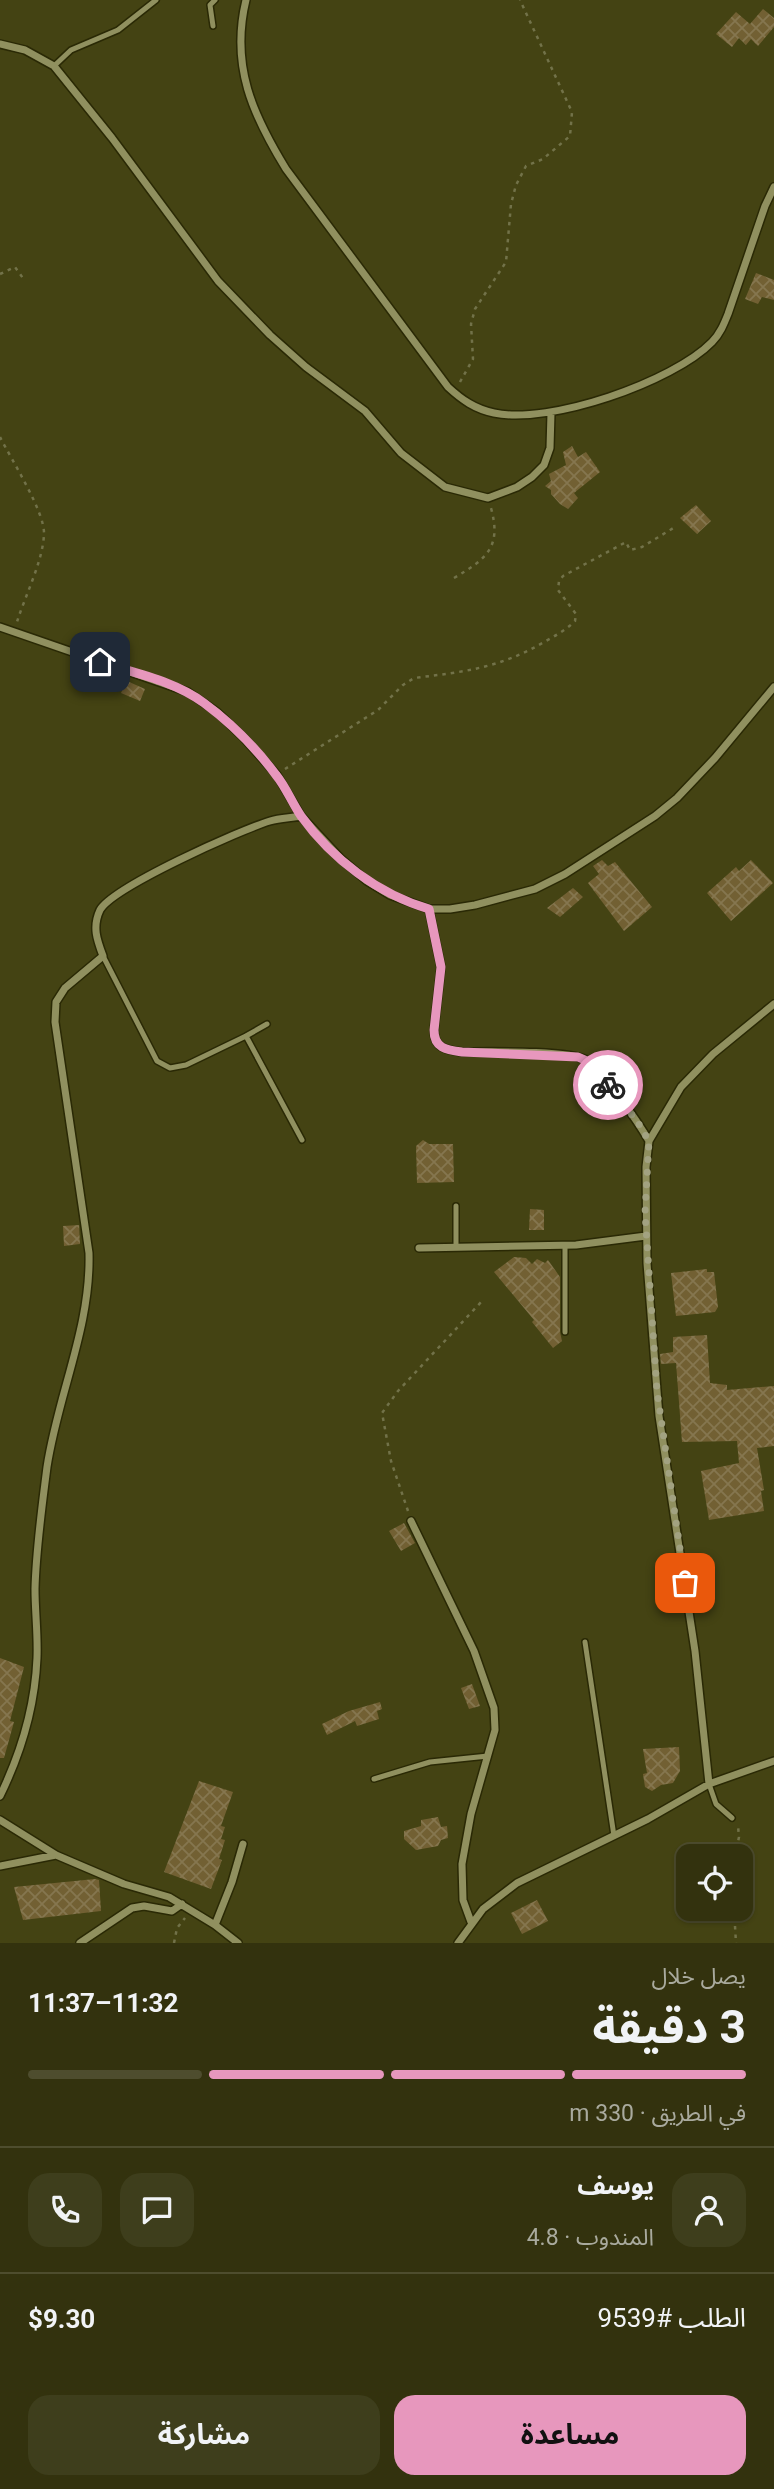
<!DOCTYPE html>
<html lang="ar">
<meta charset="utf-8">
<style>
:root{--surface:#33320e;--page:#3e3e1c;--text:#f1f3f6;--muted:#a9aa9e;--line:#4e4d2e;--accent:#e797bd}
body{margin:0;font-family:Roboto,"Noto Sans Arabic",sans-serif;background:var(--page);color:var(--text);direction:rtl;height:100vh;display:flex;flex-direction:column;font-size:26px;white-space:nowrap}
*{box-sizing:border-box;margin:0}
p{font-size:23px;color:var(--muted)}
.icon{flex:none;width:38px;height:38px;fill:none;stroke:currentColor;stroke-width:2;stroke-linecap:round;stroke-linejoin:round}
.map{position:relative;height:1943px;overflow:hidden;direction:ltr}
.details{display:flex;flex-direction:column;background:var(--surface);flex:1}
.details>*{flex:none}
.controls{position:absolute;left:676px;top:1844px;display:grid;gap:14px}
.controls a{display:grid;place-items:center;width:77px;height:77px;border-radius:14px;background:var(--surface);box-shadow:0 2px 5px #0004,0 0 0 2px var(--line);font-size:35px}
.pin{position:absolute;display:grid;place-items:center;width:60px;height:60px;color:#fff;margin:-30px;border-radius:14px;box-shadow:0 4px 10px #0006}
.courier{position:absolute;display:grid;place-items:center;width:70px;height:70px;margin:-35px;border:5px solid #e797bd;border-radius:50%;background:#fff;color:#222;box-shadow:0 2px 9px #0007}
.overview em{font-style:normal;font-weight:700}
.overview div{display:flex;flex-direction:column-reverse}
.overview{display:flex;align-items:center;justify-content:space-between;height:119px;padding:0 28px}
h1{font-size:46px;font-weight:700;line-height:52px}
.bar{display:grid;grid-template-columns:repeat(4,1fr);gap:10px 7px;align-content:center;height:84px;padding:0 28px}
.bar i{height:9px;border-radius:5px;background:var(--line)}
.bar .selected{background:var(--accent)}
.bar p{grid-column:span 4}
.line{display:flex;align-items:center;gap:18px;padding:0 28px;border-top:2px solid var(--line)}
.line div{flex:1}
.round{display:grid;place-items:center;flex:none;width:74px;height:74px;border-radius:21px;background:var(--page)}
.button{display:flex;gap:14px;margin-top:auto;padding:14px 28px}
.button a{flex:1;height:80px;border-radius:21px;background:var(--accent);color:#111;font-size:28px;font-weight:700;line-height:80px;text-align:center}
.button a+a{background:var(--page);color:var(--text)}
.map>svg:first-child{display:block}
.building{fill:url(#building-cross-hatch)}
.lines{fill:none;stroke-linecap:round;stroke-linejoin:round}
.lane-casing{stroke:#2a2905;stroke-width:8}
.street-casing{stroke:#2a2905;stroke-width:10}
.path{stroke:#727249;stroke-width:2.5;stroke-dasharray:3.5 5;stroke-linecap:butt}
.lane{stroke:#90905f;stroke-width:5}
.street{stroke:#90905f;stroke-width:7}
.done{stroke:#a2a281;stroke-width:7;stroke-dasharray:0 12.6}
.route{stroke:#e797bd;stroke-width:9}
</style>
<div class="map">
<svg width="774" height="1943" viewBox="0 0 774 1943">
<defs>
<pattern id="building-cross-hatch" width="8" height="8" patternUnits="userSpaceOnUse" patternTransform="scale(1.75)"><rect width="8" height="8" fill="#726033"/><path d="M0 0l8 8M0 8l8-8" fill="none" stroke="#85764f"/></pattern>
</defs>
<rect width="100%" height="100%" fill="#444313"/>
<path class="building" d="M763,9L774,18V27L758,46L751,39L746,45L739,38L732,47L716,34L736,12L750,24Z
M756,273L774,280V300L762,297L758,304L745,299Z
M572,446L578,457L586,452L600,472L574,493L578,498L568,509L560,504L551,494V490L545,486L551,481L549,474L566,465L563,452Z
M696,505L711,521L697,534L680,518Z
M127,681L145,689L140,701L121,693Z
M602,860L608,866L615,862L652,907L624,931L588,883L599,874L593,866Z
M751,860L773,883L731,921L707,893L736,867L739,871Z
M573,888L583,897L560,917L547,908Z
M423,1140L429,1144H453L454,1182L417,1183L416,1146Z
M530,1209L544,1210V1230H529Z
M79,1225L80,1244L64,1246L63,1226Z
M514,1257L526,1258L532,1264L537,1259L545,1263L548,1260L560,1277V1332L562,1341L553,1348L532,1322L534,1320L494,1272Z
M707,1269V1272H714L718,1307L715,1312L676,1316L671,1273Z
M707,1335L710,1383L727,1385V1390L774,1386V1446L757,1448L764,1490L761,1491L764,1511L709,1520L701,1471L739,1463L737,1441L682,1442L676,1363L661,1364L660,1354L673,1352V1337Z
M404,1523L415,1543L401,1551L389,1531Z
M0,1658L24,1667L10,1721L14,1722L4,1758H0Z
M472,1684L480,1706L469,1709L461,1688Z
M380,1702L382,1709L377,1711L379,1719L357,1726L355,1721L327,1735L322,1724L349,1711Z
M679,1747L680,1771L673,1783L661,1785L652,1791L645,1787L643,1774L647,1773L643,1749Z
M199,1781L233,1792L221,1826L225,1827L221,1839L225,1840L219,1859L222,1860L211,1889L164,1872Z
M438,1817L441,1827L447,1826L448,1838L441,1840L438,1846L416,1850L404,1839V1831L421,1826V1820Z
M95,1879L99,1880L101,1911L23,1920L14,1887Z
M537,1900L548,1921L522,1934L511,1913Z"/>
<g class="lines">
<defs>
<path id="lane" d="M213,26L210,5L215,0
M54,66L71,50L118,30L156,0
M103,956L157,1061L170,1068L186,1065L246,1036L302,1140
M246,1036L267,1024
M456,1206V1247
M565,1245V1332
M585,1642L614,1836
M374,1779L430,1762L488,1756
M709,1784L716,1804L732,1818"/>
<path id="street" d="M246,0C230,66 253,115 286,169L448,387C462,400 475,409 494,413C549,425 673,382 712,342C720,334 724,324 728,314L765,206L774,187
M0,44L25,50L54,66L112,138L218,281L270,335L306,367L365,411L401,453L445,487L488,498L517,487L532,477L544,465L550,448L551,413
M0,627L188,692L217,712L243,737L277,775L301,816L340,858L367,881L390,895L429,909H450L475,905L535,889L565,874L655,816L677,798L715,758L774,687
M429,909L441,967L434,1030C434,1048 446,1050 462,1052C486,1052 569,1050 586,1060C603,1071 638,1122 649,1141
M419,1248L576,1245L646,1236
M411,1521L474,1651L494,1708L495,1730L471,1814L462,1864L463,1900L471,1922
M709,1784L695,1651L659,1416L647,1263L646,1167L649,1141L681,1087L713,1054L774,1004
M0,1796C21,1753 35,1705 37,1658C38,1635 35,1612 35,1589C36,1548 42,1507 47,1467C58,1394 91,1327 89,1253L55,1022L56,1002L65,988L103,956C97,940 92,927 100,910C113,887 240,830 270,821C280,818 291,818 301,816
M0,1820L56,1855L124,1884L169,1897L215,1925L238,1943
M0,1866L56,1855
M215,1925L232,1882L243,1844
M80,1943L132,1908L144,1906L172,1911L182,1904
M458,1943L483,1909L517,1883L648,1819L709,1784L774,1761"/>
</defs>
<use href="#lane" class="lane-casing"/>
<use href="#street" class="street-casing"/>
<path class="path" d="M0,274L15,267L25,281
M460,382L473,359L471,324L475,309L506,262L511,204L516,185L526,166L543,159L570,136L572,112L520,0
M0,437C11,459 45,512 44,534C43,561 25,596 17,622
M454,578C486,559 502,548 491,508
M285,769L378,710L403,685L414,678C463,672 500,668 544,642C555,636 566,630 575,621L576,614L558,590L559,581L563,576L626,542L630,550L642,547L675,527
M408,1511L391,1461L382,1413L398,1391L483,1300
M735,1857L739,1837L738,1826
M734,1909L736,1943
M174,1943L177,1928L185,1918"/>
<use href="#lane" class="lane"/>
<use href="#street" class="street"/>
</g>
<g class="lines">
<path class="done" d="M608,1085L637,1121L649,1141L645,1213L657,1391L685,1583"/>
<path class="route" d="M100,662C134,673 175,681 204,703C231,723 256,748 276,775C286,787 292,803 301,816C332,859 378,894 429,909L441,967L434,1030C434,1048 446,1050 462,1052L578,1057L587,1061L608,1085"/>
</g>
</svg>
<div class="controls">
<a><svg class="icon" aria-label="locate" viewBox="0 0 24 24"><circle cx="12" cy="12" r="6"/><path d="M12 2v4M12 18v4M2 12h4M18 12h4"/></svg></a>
</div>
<div class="pin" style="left:685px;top:1583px;background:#ea580c"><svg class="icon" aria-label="bag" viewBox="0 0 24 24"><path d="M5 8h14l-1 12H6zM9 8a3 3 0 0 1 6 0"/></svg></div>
<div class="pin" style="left:100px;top:662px;background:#1f2937"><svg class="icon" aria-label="home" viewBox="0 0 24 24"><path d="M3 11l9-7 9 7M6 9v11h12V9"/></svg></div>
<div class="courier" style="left:608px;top:1085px"><svg class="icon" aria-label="bike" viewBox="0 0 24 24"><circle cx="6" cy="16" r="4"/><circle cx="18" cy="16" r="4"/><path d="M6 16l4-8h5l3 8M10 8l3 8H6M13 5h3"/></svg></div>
</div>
<section class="details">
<div class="overview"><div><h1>3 دقيقة</h1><p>يصل خلال</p></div><em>11:32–11:37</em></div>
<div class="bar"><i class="selected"></i><i class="selected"></i><i class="selected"></i><i></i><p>في الطريق · 330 m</p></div>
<div class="line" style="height:126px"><a class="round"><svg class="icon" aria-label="person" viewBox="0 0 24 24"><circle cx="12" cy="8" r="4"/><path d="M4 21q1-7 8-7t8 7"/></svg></a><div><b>يوسف</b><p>المندوب · 4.8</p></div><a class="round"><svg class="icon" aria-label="chat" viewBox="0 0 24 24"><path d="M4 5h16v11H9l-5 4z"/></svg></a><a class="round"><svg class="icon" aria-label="phone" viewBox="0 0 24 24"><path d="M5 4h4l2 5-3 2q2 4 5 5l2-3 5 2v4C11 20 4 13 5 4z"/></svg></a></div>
<div class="line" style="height:91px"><div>الطلب #9539</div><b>$9.30</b></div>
<div class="button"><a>مساعدة</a><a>مشاركة</a></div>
</section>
